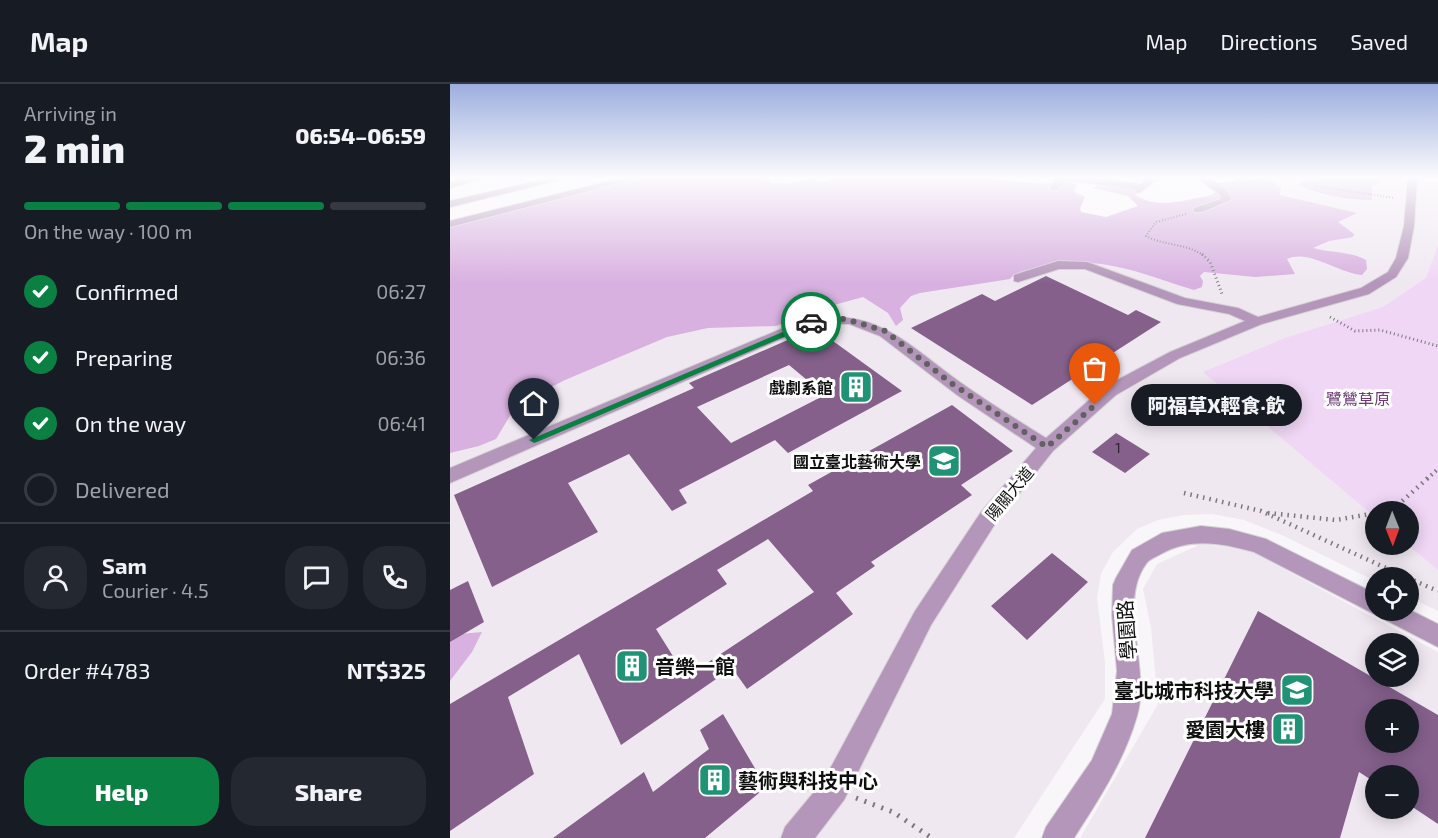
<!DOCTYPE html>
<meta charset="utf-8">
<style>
:root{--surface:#171b24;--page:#242831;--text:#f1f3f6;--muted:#9ea1a6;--line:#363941;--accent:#0b8043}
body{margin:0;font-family:"Exo 2","Noto Sans TC",sans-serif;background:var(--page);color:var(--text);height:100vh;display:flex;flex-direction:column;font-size:22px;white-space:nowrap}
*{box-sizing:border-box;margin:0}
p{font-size:20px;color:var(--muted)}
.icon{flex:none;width:33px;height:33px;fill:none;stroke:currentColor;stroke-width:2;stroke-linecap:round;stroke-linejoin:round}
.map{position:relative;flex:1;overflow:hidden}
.sheet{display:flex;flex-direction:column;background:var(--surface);width:450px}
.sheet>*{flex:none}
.needle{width:39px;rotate:179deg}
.buttons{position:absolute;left:915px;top:417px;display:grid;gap:12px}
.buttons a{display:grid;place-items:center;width:54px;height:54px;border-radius:50%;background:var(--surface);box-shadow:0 3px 15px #0003;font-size:30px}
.pin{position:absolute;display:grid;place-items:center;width:51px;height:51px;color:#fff;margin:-62px -26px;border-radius:50% 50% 50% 0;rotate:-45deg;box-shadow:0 0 6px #0007}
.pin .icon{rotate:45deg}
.courier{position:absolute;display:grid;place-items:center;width:60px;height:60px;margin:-30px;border:4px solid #0b8043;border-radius:50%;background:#fff;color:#222;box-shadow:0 2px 8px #0007}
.bubble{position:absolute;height:42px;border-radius:21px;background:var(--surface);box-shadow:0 3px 15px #0003;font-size:20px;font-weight:800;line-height:42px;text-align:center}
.summary em{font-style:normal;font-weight:800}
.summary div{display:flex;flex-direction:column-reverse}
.summary{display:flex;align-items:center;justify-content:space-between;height:102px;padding:0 24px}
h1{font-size:39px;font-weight:800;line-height:45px}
.bar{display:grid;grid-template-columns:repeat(4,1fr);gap:9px 6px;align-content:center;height:72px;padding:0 24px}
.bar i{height:8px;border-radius:4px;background:var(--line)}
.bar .on{background:var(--accent)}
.bar p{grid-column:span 4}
.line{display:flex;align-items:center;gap:15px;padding:0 24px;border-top:2px solid var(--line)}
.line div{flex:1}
.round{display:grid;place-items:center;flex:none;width:63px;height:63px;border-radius:24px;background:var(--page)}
ol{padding:0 24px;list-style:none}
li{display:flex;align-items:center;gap:18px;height:66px}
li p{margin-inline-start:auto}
li .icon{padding:6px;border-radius:50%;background:var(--accent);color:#fff;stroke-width:4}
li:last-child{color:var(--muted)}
li i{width:33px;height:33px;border:3px solid var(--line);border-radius:50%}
.action{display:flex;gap:12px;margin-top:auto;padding:12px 24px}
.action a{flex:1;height:69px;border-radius:24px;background:var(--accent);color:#fff;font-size:24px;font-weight:800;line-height:69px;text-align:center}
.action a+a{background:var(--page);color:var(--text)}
header{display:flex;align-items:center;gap:36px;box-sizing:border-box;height:84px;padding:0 30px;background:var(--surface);border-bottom:2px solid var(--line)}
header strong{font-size:28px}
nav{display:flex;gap:33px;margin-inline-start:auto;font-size:21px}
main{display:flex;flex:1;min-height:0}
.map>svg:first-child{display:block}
.built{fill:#f0e8f1;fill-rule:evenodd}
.green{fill:#f0d7f5}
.forest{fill:#d8b1e0}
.building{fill:#84608b;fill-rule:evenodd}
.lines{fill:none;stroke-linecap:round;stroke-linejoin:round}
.minor-casing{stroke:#d4d1d5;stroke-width:2}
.path-far4{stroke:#7a787b;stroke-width:2;stroke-dasharray:1 2;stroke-linecap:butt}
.path-far3{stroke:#7a787b;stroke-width:3;stroke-dasharray:1 3;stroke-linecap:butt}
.path-far2{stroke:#7a787b;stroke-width:4;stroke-dasharray:1.5 4;stroke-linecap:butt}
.path-far1{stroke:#7a787b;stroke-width:4.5;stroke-dasharray:1.5 5;stroke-linecap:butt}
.path{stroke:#7a787b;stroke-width:5;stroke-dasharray:2 7;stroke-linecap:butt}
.minor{fill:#b496ba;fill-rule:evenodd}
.route{fill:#0b8043}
.done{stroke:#626062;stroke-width:6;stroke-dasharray:0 10.8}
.labels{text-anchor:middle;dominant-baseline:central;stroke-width:6;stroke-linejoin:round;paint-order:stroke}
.number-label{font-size:14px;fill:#2d232f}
.poi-label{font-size:16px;font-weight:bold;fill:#100f10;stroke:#fff;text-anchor:end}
.park-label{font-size:16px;fill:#6b3a74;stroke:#fff}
.street-label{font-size:16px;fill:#100f10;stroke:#fff}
.near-street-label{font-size:20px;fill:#100f10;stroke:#fff}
.near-poi-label{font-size:20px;font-weight:bold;fill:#100f10;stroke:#fff;text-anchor:start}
</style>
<header>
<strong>Map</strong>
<nav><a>Map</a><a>Directions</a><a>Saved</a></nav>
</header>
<main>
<section class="sheet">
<div class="summary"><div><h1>2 min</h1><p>Arriving in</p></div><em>06:54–06:59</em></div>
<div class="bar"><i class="on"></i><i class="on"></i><i class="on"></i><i></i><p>On the way · 100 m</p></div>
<ol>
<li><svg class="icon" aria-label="check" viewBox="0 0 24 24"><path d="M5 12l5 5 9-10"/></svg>Confirmed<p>06:27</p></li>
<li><svg class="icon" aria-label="check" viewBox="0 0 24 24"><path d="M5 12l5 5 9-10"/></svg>Preparing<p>06:36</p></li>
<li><svg class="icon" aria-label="check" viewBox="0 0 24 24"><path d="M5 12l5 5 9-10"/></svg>On the way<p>06:41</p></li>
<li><i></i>Delivered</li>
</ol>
<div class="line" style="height:108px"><a class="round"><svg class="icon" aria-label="person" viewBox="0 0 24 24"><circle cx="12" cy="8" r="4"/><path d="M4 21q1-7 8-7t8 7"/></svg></a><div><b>Sam</b><p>Courier · 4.5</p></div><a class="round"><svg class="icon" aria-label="chat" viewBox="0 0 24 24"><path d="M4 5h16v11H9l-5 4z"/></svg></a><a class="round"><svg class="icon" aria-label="phone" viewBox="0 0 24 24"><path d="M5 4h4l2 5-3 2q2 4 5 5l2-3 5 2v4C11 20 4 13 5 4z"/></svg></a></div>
<div class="line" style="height:78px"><div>Order #4783</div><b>NT$325</b></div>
<div class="action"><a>Help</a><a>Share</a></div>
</section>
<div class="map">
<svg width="988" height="754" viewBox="0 0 988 754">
<rect width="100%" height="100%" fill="#f9f6fa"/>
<path class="built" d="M821,93H939L988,100V527L959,513L958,494H926L925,497L834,452L794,436L762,430L734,431L708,436L687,445L663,468L651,490L647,513L655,578V615L564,754H0V327L171,261L802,102ZM926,428H958V460H926Z
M753,459L800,467L988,568V754H630L708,620L701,544L693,505L707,480ZM926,560H958V592H926ZM926,626H958V658H926ZM926,692H958V724H926Z"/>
<path class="green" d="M988,161V486L958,461V428H926L925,433L753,288L835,254L933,223L976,194Z"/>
<path class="forest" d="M181,93H319L321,99C329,99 339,101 347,98C355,96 359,93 367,93L366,97L374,98L382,93H527L592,100C603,100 611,95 623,96L622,99L627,101L624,108L635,113L630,124L631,128L656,133L688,122L678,112L643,104L655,99L691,106L685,111C710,126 734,116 762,111L765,108L762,103L769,99L785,97L782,93C799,93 818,91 831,104L830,111L907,129L888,138L904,150L903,153L879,157L863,164C880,169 900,167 916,176L917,185L912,191C887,189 860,165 837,175L845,190L805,193L754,188L750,192L753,197L752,203L744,206C710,196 676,181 640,179C624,178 606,181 590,184C579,186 567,186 560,195L470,209L461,212L450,224L453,236L446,242L438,229L413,213L366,226L326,242L258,244L217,253L115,296L78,315L64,325L46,355L29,362L0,369V142Z
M861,93H934L928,100L922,102V116C898,116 870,111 848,101Z
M32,548L22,568L0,597V558L10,550Z"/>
<path class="building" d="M596,192L678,231L686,226L711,238L582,321L461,244L532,210L545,217Z
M365,244L452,307L338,369L325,356L229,406L237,419L222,427L179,370L118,399L148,448L42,503L4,411L244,304L239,299ZM339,281L375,311L281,359L247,323Z
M502,321L563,367L511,401L522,411L421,478L425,482L386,509L403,530L297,605L282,584L171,661L129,570L58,613L84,690L0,747V620L363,407L358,401ZM318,455L364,508L236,593L206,545L277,500L267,486Z
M666,349L700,370L675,389L642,368Z
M602,469L638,498L577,556L541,522Z
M18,497L34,538L0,558V506Z
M808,527L988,631V740L958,720V692H926V699L909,688L890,754H695ZM926,626H958V658H926Z
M273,630L316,703L255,754H103L194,688L203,708L259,665L250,646Z"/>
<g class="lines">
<defs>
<path id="minor" d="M21,93H39L0,104V98Z
M104,93H122L0,123V117Z
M175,93H192L0,143V137Z
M608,93H638L691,100L700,93H711L689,109L686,108L685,105L620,97H615L607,106H601L599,104Z
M746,93C759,93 778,102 781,116L752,128H744V124L771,115L770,111Z
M958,93H967L964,142L958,174L946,193L919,210L812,240L730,274L666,311L603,367L545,440L481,541L394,716L365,754H331L335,743L374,696L465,527L531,428L586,364L507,311L430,252L399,240H378L359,243L0,399V384L350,237C421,220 454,257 507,296C536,317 566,335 596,354L654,303L720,268L795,237L779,230L727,220L635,185H609L568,198L564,197V191L608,177L637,178L735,214L788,224L808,233L911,204L938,188L946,174L954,142Z
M751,442L779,445L816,455L926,510V526L958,525L988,540V563L804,468C772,459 740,453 711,470C706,473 699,475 696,480C667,519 701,586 687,632C674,677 649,715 624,754H592L596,743L642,676L662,630L667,587L662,531L663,501L666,494L682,466L712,449Z"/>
</defs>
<use href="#minor" class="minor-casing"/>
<path class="path-far4" d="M864,93L865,102L945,114
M784,100L831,93
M736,130L706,138L696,152C714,162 737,159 754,172"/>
<path class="path-far3" d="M752,170L760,178L772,210
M880,233L905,247L930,246L988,262"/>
<path class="path-far2" d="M977,395L988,385"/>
<path class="path-far1" d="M734,409L811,427L958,494
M929,428L949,420L979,393
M818,429L886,436L926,429
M958,494L988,507"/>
<path class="path" d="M406,714L443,728L482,754"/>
<use href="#minor" class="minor"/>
</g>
<linearGradient id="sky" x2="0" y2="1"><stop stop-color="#9caedf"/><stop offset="0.47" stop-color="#fcfbfd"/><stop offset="1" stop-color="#fcfbfd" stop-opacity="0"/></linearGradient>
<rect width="988" height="199" fill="url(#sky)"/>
<path class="route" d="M361,236L364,240L87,358L84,359L79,356Z"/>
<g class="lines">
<path class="done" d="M361,238L386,234L399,236L435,247L501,299L597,363L645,321"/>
</g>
<defs>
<symbol id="building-square" viewBox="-11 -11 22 22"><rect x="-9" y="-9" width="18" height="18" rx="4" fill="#209376" stroke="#fff"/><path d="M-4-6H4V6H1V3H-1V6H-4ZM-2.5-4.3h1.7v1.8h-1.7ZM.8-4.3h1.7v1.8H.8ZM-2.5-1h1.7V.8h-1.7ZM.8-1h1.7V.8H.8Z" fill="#fff"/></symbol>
<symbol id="university-square" viewBox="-11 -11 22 22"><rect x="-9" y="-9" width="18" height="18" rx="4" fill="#209376" stroke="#fff"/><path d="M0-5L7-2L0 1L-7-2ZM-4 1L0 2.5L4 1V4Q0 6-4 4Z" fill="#fff"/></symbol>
</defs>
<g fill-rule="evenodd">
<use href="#building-square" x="387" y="284" width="38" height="38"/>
<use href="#university-square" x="475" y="358" width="38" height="38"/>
<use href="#building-square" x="163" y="563" width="38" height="38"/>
<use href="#university-square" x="828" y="587" width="38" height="38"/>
<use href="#building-square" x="819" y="626" width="38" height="38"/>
<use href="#building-square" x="246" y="677" width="38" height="38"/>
</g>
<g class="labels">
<g class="number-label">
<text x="668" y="363">1</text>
</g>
<g class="poi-label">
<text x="383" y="303">戲劇系館</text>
<text x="471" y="377">國立臺北藝術大學</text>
</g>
<g class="park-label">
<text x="908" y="314">鷺鷥草原</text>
</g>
<g class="street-label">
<text transform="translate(559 409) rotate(-50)">陽關大道</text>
</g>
<g class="near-street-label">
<text transform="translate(676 546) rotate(-94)">學園路</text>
</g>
<g class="near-poi-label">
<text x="205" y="582">音樂一館</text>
<text x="824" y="606" text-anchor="end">臺北城市科技大學</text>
<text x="815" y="645" text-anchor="end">愛園大樓</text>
<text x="288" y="696">藝術與科技中心</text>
</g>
</g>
</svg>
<div class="buttons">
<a><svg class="needle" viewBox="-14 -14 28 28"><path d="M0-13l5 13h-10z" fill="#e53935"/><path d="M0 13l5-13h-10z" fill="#9ea1a6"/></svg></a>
<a><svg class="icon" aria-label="locate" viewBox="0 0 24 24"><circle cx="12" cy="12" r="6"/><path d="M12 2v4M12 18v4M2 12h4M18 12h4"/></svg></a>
<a><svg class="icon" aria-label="layers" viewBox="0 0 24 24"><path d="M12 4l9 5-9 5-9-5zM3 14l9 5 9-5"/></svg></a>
<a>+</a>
<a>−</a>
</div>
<div class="pin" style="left:645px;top:321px;background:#ea580c"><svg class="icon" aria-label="bag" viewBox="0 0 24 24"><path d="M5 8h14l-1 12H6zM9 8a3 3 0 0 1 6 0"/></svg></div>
<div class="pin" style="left:84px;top:356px;background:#1f2937"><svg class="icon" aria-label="home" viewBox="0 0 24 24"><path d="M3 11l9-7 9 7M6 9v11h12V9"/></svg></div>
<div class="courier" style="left:361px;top:238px"><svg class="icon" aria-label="car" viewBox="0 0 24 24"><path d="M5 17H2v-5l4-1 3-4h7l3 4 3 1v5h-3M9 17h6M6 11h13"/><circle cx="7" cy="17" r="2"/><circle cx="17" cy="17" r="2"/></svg></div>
<div class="bubble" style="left:681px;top:300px;width:171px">阿福草X輕食·飲</div>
</div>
</main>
